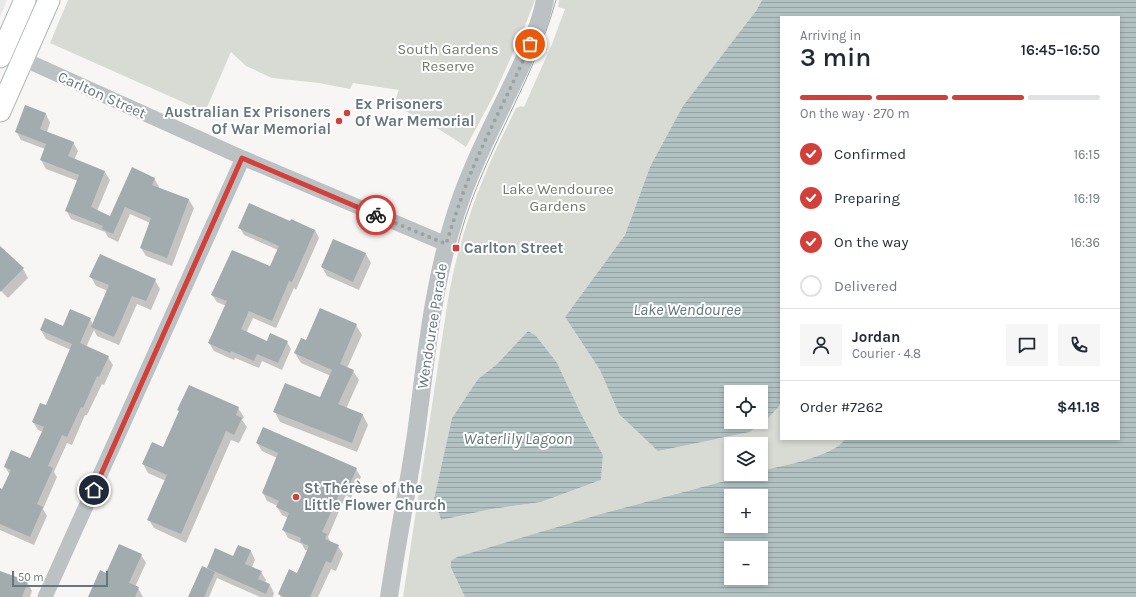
<!DOCTYPE html>
<meta charset="utf-8">
<style>
:root{--surface:#fff;--page:#f6f6f7;--text:#1f2937;--muted:#747a83;--line:#e0e1e3;--accent:#d33f39}
body{margin:0;font-family:Karla,sans-serif;background:var(--page);color:var(--text);height:100vh;display:flex;flex-direction:column;font-size:15px;white-space:nowrap}
*{box-sizing:border-box;margin:0}
p{font-size:13px;color:var(--muted)}
.icon{flex:none;width:22px;height:22px;fill:none;stroke:currentColor;stroke-width:2;stroke-linecap:round;stroke-linejoin:round}
.map{position:relative;flex:1;overflow:hidden}
.side{position:absolute;left:780px;top:16px;width:340px;height:424px;display:flex;flex-direction:column;background:var(--surface);border-radius:0px;box-shadow:0 2px 6px #0003}
.side>*{flex:none}
.fabs{position:absolute;left:724px;top:385px;display:grid;gap:8px}
.fabs a{display:grid;place-items:center;width:44px;height:44px;border-radius:0px;background:var(--surface);box-shadow:0 2px 6px #0003;font-size:20px}
.scale{position:absolute;left:12px;bottom:10px;width:96px;box-sizing:border-box;padding-left:4px;border:2px solid #65777c;border-top:0;font-size:11px;line-height:14px;white-space:nowrap;color:#65777c;-webkit-text-stroke:3px #fff;paint-order:stroke}
.pin{position:absolute;display:grid;place-items:center;width:34px;height:34px;color:#fff;margin:-17px;border:2px solid #fff;border-radius:50%;box-shadow:0 1px 4px #0007}
.courier{position:absolute;display:grid;place-items:center;width:40px;height:40px;margin:-20px;border:3px solid #d33f39;border-radius:50%;background:#fff;color:#222;box-shadow:0 1px 5px #0007}
.summary em{font-style:normal;font-weight:600}
.summary div{display:flex;flex-direction:column-reverse}
.summary{display:flex;align-items:center;justify-content:space-between;height:68px;padding:0 20px}
h1{font-size:26px;font-weight:600;line-height:30px}
.bar{display:grid;grid-template-columns:repeat(4,1fr);gap:6px 4px;align-content:center;height:48px;padding:0 20px}
.bar i{height:5px;border-radius:3px;background:var(--line)}
.bar .on{background:var(--accent)}
.bar p{grid-column:span 4}
.line{display:flex;align-items:center;gap:10px;padding:0 20px;border-top:1px solid var(--line)}
.line div{flex:1}
.round{display:grid;place-items:center;flex:none;width:42px;height:42px;border-radius:0px;background:var(--page)}
ol{padding:0 20px;list-style:none}
li{display:flex;align-items:center;gap:12px;height:44px}
li p{margin-inline-start:auto}
li .icon{padding:4px;border-radius:50%;background:var(--accent);color:#fff;stroke-width:4}
li:last-child{color:var(--muted)}
li i{width:22px;height:22px;border:2px solid var(--line);border-radius:50%}
.map>svg:first-child{display:block}
.built{fill:#e8e8e8}
.park{fill:#d8dbd4;fill-rule:evenodd}
.water{fill:url(#water-rules);fill-rule:evenodd}
.shadow{fill:#0003}
.building{fill:#a2acaf}
.lines{fill:none;stroke-linecap:round;stroke-linejoin:round}
.secondary-casing{stroke:#afb6b9;stroke-width:23}
.minor{stroke:#bcc2c4;stroke-width:15}
.tertiary{stroke:#bcc2c4;stroke-width:18}
.secondary{stroke:#fff;stroke-width:21}
.tram{stroke:#9da6a8;stroke-width:1}
.done{stroke:#98a3a6;stroke-width:4;stroke-dasharray:0 7.2}
.route{stroke:#d33f39;stroke-width:5}
.poi-dot{fill:#d33f39;stroke:#fff;stroke-width:1.5}
.labels{text-anchor:middle;dominant-baseline:central;stroke-width:4;stroke-linejoin:round;paint-order:stroke}
.park-label{font-size:15px;fill:#6f7a67;stroke:#fff}
.street-label{font-size:15px;fill:#65777c;stroke:#fff}
.poi-label{font-size:15px;font-weight:bold;fill:#65777c;stroke:#fff;text-anchor:start}
.water-label{font-size:16px;font-style:italic;fill:#607678;stroke:#fff}
</style>
<div class="map">
<svg width="1136" height="597" viewBox="0 0 1136 597">
<defs>
<pattern id="water-rules" width="6" height="5" patternUnits="userSpaceOnUse"><rect width="6" height="5" fill="#b2c1c2"/><path d="M0 2.5h6" fill="none" stroke="#94a2a3"/></pattern>
</defs>
<rect width="100%" height="100%" fill="#f7f6f4"/>
<path class="built" d="M0,0H7L0,17Z"/>
<path class="park" d="M68,0H535L523,31L494,95L466,147C443,131 419,117 393,105L399,90L353,83L350,89L319,83L272,78L246,66L231,52L205,112L50,43Z
M559,0H762L756,11L650,167L625,235L565,317L600,370L619,414L717,439L750,432L762,424L776,410L781,403V439H845C835,456 781,466 761,471V444H731V474H751L608,512L451,568L465,597H403L447,306C454,260 468,215 486,172C495,150 506,129 516,108L521,106L524,107L552,44L565,9L558,7ZM528,331L579,410L603,455L601,480L541,502L492,509L441,520L434,499L452,418L478,379L497,364Z"/>
<path class="water" d="M762,0H1136V597H465L451,568V561L457,557L608,512L751,474H761V471C781,466 835,456 845,439H1119V17H781V403C773,415 762,424 750,432L658,451L619,414L600,370L565,317L625,235L650,167L683,106L756,11ZM731,392H761V422H731ZM731,496H761V526H731ZM731,548H761V578H731Z
M528,331L536,336L557,363L579,410L603,455L601,480L541,502L492,509L441,520L434,499L452,418L478,379L497,364Z"/>
<path class="shadow" d="M25,107L46,114L50,123L47,132L73,142L78,151L74,160L105,172L110,180L97,211L111,217L154,178L159,187V188L189,200L194,208L172,266L146,256L141,248L150,223L130,214L118,242L108,237L105,232L71,219L66,210L78,181L46,169L41,160L45,149L21,140L16,131Z
M290,222L315,230L319,238L296,290L294,288L276,328L253,318L246,333L267,342H287L291,349L282,370L262,361L259,368L235,358L234,360L214,351L209,343L226,306L217,302L212,295L270,267L278,250L244,235L240,228Z
M334,240L366,254L371,263L359,290L327,276L322,267Z
M0,253L23,269L28,278L8,298L0,290Z
M91,277L155,280L160,289L151,310L137,304L119,345L97,336L94,330L86,347L108,357L113,365L104,385L102,384L87,415H85L72,445L67,443L54,472L57,477L43,509L47,516L34,545L0,530V510L10,475L5,467L31,460L43,432L38,430L33,422L46,407L71,350L46,339L41,330L63,328L90,319L93,324L108,291L96,286Z
M356,325L362,335L347,368L353,371L359,380L346,409L363,415L368,425L357,452L280,422L275,412L321,398L331,376L301,363L295,353L306,341Z
M238,408L244,417L242,420L247,427L239,443L231,440L186,543L154,528L149,520L166,481L148,473L143,464L164,449Z
M257,443L356,469L361,477L351,498L346,495L328,537L331,543L338,546L343,554L336,571L331,569L318,597H281L279,594L297,574L308,551L305,550L302,544L288,538L283,529L288,518L282,515L277,507L278,506L267,501L263,493L277,458L262,451Z
M239,546L251,551L255,560L252,567L261,572L266,580L265,583L270,585L274,593L273,597H260L217,578L209,597H189L209,570L208,568L234,558Z
M141,555L146,563L135,587L138,588L143,597H91L106,574Z
M0,572L27,582L32,591L30,597H0Z"/>
<path class="building" d="M25,105L46,113L40,129L74,142L68,156L105,171L91,207L110,216L132,167L155,178L152,185L189,199L167,258L140,248L151,218L125,207L113,234L102,229L103,226L65,211L79,175L40,160L46,144L15,132Z
M249,203L290,221L291,219L315,230L292,282L289,281L272,321L249,311L241,329L267,341L270,333L288,341L278,363L257,354L254,361L231,351L230,353L208,343L227,301L211,295L232,250L270,266L279,246L238,228Z
M333,239L366,253L353,282L321,267Z
M0,246L24,268L0,292Z
M100,254L156,279L146,301L132,296L114,337L91,327L109,285L89,277Z
M320,308L357,324L340,364L354,370L338,404L363,414L352,443L273,412L285,383L320,397L332,370L294,353L301,338L306,340Z
M70,309L91,318L80,343L109,356L99,377L97,376L83,408L81,407L67,437L62,435L48,466L53,468L37,504L43,507L30,537L0,524V488L2,489L11,470L4,467L11,450L30,458L44,427L32,422L40,403L46,405L72,344L40,330L45,318L63,326Z
M189,385L239,407L236,415L242,418L234,435L226,431L181,534L147,520L167,475L142,464L152,442L163,447L179,411L177,410Z
M263,427L357,468L347,490L342,488L322,532L327,534L325,539L339,545L331,563L326,561L310,597H284L278,594L289,569L297,573L309,546L300,542L301,538L282,530L289,513L276,507L279,501L262,493L278,453L256,443Z
M119,544L142,554L129,583L139,587L135,597H88L100,570L106,573Z
M238,545L251,550L245,564L262,571L258,579L270,584L266,594L207,568L215,548L233,556Z
M202,566L215,572L204,597H188Z
M0,571L28,581L22,597H0Z"/>
<g class="lines">
<defs>
<path id="secondary" d="M0,57L25,0
M0,111L49,0"/>
</defs>
<use href="#secondary" class="secondary-casing"/>
<path class="minor" d="M23,59L243,158L446,244
M45,597L243,158"/>
<path class="tertiary" d="M389,597C397,542 408,488 416,434C426,360 432,287 455,216C469,171 491,129 511,87C524,60 539,30 545,0"/>
<use href="#secondary" class="secondary"/>
<path class="tram" d="M456,252C476,163 532,87 556,0"/>
</g>
<g class="lines">
<path class="done" d="M376,215L446,244C456,213 466,182 480,152C496,116 515,81 530,44"/>
<path class="route" d="M94,490L242,158L376,215"/>
</g>
<g class="poi-dot">
<circle cx="347" cy="113" r="4"/>
<circle cx="339" cy="121" r="4"/>
<rect x="452" y="244" width="8" height="8" rx="2"/>
<circle cx="296" cy="497" r="4"/>
</g>
<g class="labels">
<g class="park-label">
<text x="448" y="49">South Gardens<tspan x="448" dy="17">Reserve</tspan></text>
<text x="558" y="189">Lake Wendouree<tspan x="558" dy="17">Gardens</tspan></text>
</g>
<g class="street-label">
<text transform="translate(102 95) rotate(24)">Carlton Street</text>
<text transform="translate(432 326) rotate(-81)">Wendouree Parade</text>
</g>
<g class="poi-label">
<text x="355" y="104">Ex Prisoners<tspan x="355" dy="17">Of War Memorial</tspan></text>
<text x="331" y="112" text-anchor="end">Australian Ex Prisoners<tspan x="331" dy="17">Of War Memorial</tspan></text>
<text x="464" y="248">Carlton Street</text>
<text x="304" y="488">St Thérèse of the<tspan x="304" dy="17">Little Flower Church</tspan></text>
</g>
<g class="water-label">
<text x="687" y="309">Lake Wendouree</text>
<text x="518" y="438">Waterlily Lagoon</text>
</g>
</g>
</svg>
<div class="fabs">
<a><svg class="icon" aria-label="locate" viewBox="0 0 24 24"><circle cx="12" cy="12" r="6"/><path d="M12 2v4M12 18v4M2 12h4M18 12h4"/></svg></a>
<a><svg class="icon" aria-label="layers" viewBox="0 0 24 24"><path d="M12 4l9 5-9 5-9-5zM3 14l9 5 9-5"/></svg></a>
<a>+</a>
<a>−</a>
</div>
<div class="scale">50 m</div>
<div class="pin" style="left:530px;top:44px;background:#ea580c"><svg class="icon" aria-label="bag" viewBox="0 0 24 24"><path d="M5 8h14l-1 12H6zM9 8a3 3 0 0 1 6 0"/></svg></div>
<div class="pin" style="left:94px;top:490px;background:#1f2937"><svg class="icon" aria-label="home" viewBox="0 0 24 24"><path d="M3 11l9-7 9 7M6 9v11h12V9"/></svg></div>
<div class="courier" style="left:376px;top:215px"><svg class="icon" aria-label="bike" viewBox="0 0 24 24"><circle cx="6" cy="16" r="4"/><circle cx="18" cy="16" r="4"/><path d="M6 16l4-8h5l3 8M10 8l3 8H6M13 5h3"/></svg></div>
<section class="side">
<div class="summary"><div><h1>3 min</h1><p>Arriving in</p></div><em>16:45–16:50</em></div>
<div class="bar"><i class="on"></i><i class="on"></i><i class="on"></i><i></i><p>On the way · 270 m</p></div>
<ol>
<li><svg class="icon" aria-label="check" viewBox="0 0 24 24"><path d="M5 12l5 5 9-10"/></svg>Confirmed<p>16:15</p></li>
<li><svg class="icon" aria-label="check" viewBox="0 0 24 24"><path d="M5 12l5 5 9-10"/></svg>Preparing<p>16:19</p></li>
<li><svg class="icon" aria-label="check" viewBox="0 0 24 24"><path d="M5 12l5 5 9-10"/></svg>On the way<p>16:36</p></li>
<li><i></i>Delivered</li>
</ol>
<div class="line" style="height:72px"><a class="round"><svg class="icon" aria-label="person" viewBox="0 0 24 24"><circle cx="12" cy="8" r="4"/><path d="M4 21q1-7 8-7t8 7"/></svg></a><div><b>Jordan</b><p>Courier · 4.8</p></div><a class="round"><svg class="icon" aria-label="chat" viewBox="0 0 24 24"><path d="M4 5h16v11H9l-5 4z"/></svg></a><a class="round"><svg class="icon" aria-label="phone" viewBox="0 0 24 24"><path d="M5 4h4l2 5-3 2q2 4 5 5l2-3 5 2v4C11 20 4 13 5 4z"/></svg></a></div>
<div class="line" style="height:52px"><div>Order #7262</div><b>$41.18</b></div>
</section>
</div>
